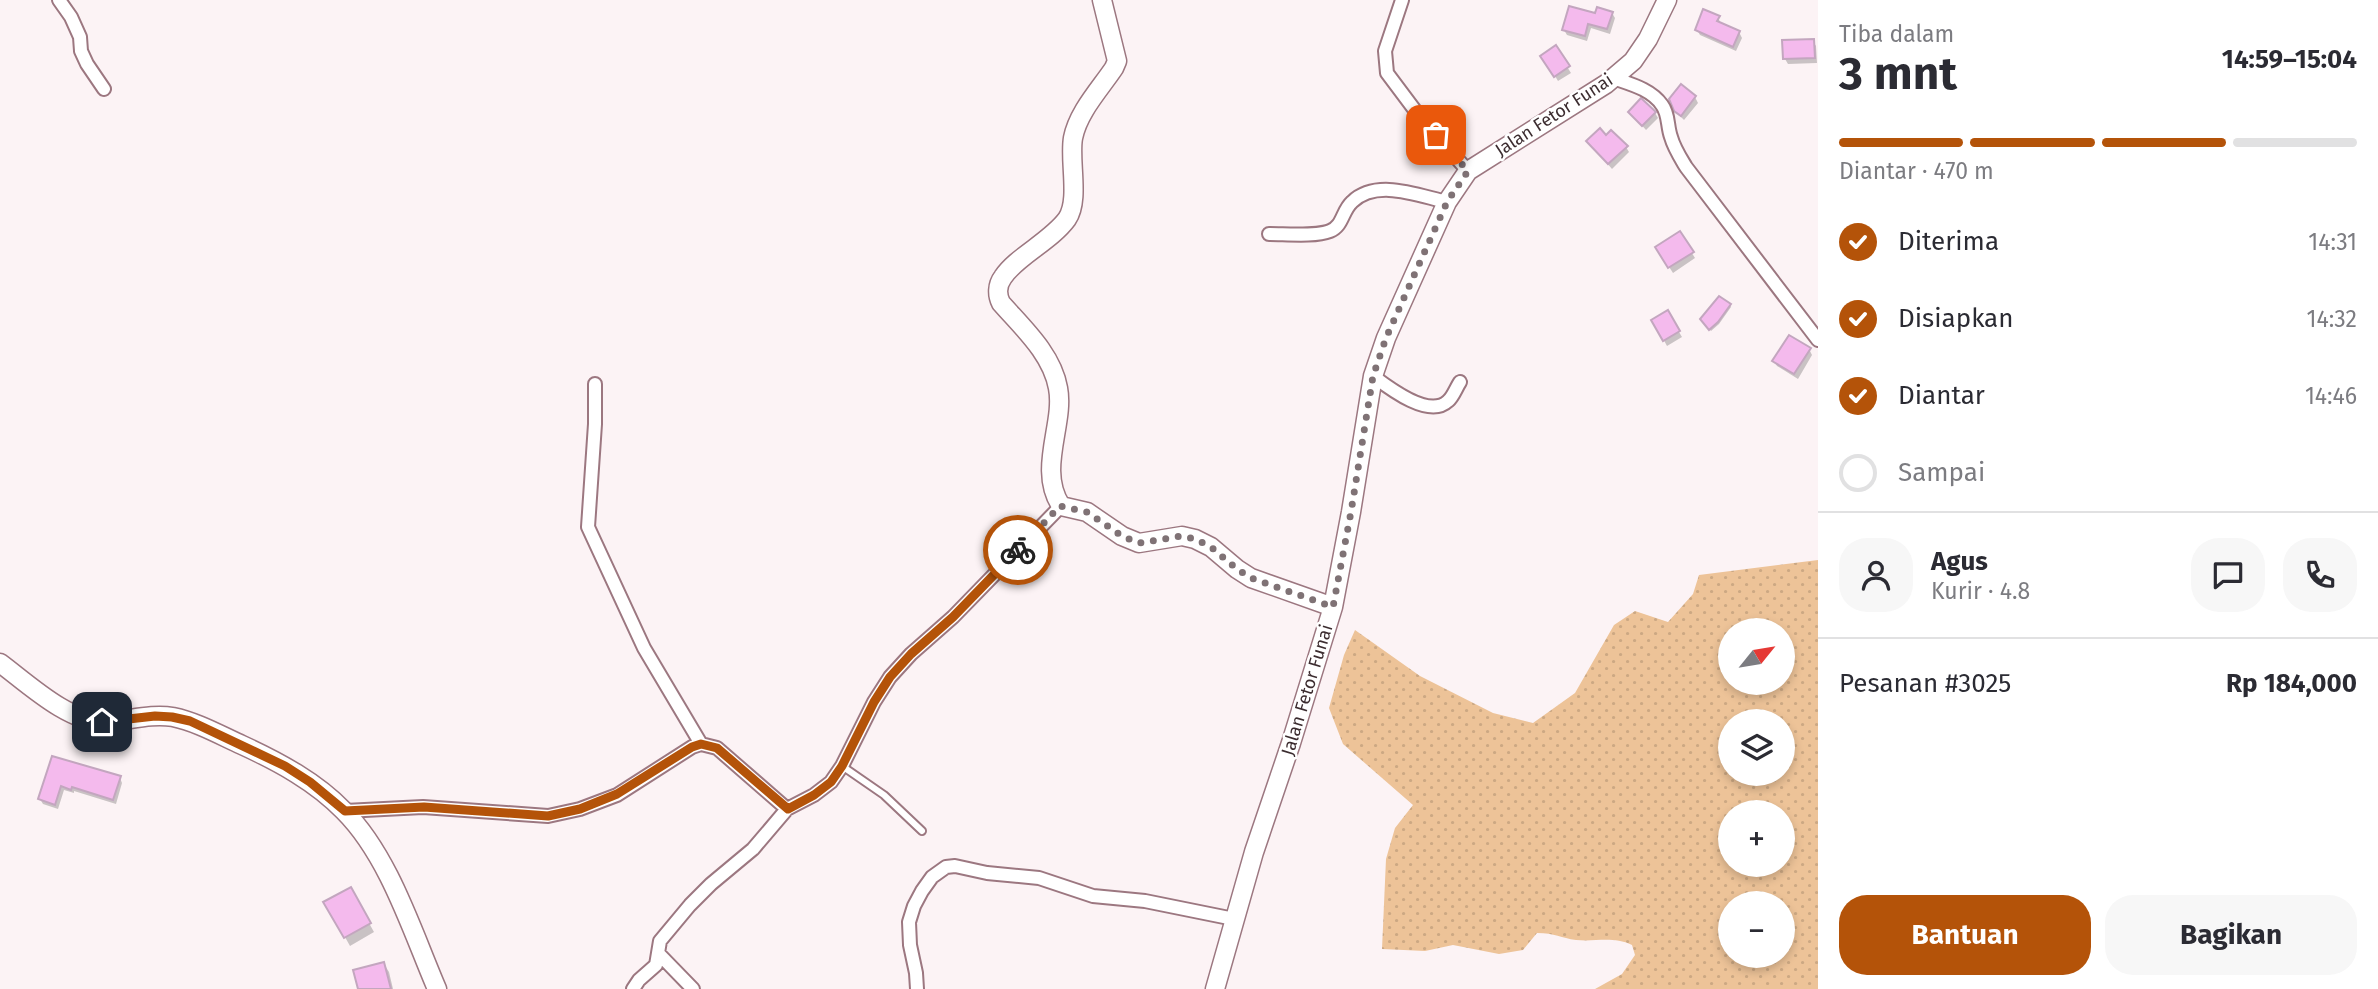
<!DOCTYPE html>
<html lang="id">
<meta charset="utf-8">
<style>
:root{--surface:#fff;--page:#f7f7f7;--text:#2b2b33;--muted:#7c7c81;--line:#e1e1e2;--accent:#b45309}
body{margin:0;font-family:"Fira Sans",sans-serif;background:var(--page);color:var(--text);height:100vh;display:flex;flex-direction:column;font-size:26px;white-space:nowrap}
*{box-sizing:border-box;margin:0}
p{font-size:23px;color:var(--muted)}
.icon{flex:none;width:38px;height:38px;fill:none;stroke:currentColor;stroke-width:2;stroke-linecap:round;stroke-linejoin:round}
.map{position:relative;flex:1;overflow:hidden}
.drawer{display:flex;flex-direction:column;background:var(--surface);width:560px}
.drawer>*{flex:none}
.needle{width:46px;rotate:60deg}
.tools{position:absolute;left:1718px;top:618px;display:grid;gap:14px}
.tools a{display:grid;place-items:center;width:77px;height:77px;border-radius:50%;background:var(--surface);box-shadow:0 4px 10px #0003;font-size:35px}
.pin{position:absolute;display:grid;place-items:center;width:60px;height:60px;color:#fff;margin:-30px;border-radius:14px;box-shadow:0 4px 10px #0006}
.courier{position:absolute;display:grid;place-items:center;width:70px;height:70px;margin:-35px;border:5px solid #b45309;border-radius:50%;background:#fff;color:#222;box-shadow:0 2px 9px #0007}
.summary em{font-style:normal;font-weight:700}
.summary div{display:flex;flex-direction:column-reverse}
.summary{display:flex;align-items:center;justify-content:space-between;height:119px;padding:0 21px}
h1{font-size:46px;font-weight:700;line-height:52px}
.bar{display:grid;grid-template-columns:repeat(4,1fr);gap:10px 7px;align-content:center;height:84px;padding:0 21px}
.bar i{height:9px;border-radius:5px;background:var(--line)}
.bar .current{background:var(--accent)}
.bar p{grid-column:span 4}
.line{display:flex;align-items:center;gap:18px;padding:0 21px;border-top:2px solid var(--line)}
.line div{flex:1}
.round{display:grid;place-items:center;flex:none;width:74px;height:74px;border-radius:28px;background:var(--page)}
ol{padding:0 21px;list-style:none}
li{display:flex;align-items:center;gap:21px;height:77px}
li p{margin-inline-start:auto}
li .icon{padding:7px;border-radius:50%;background:var(--accent);color:#fff;stroke-width:4}
li:last-child{color:var(--muted)}
li i{width:38px;height:38px;border:4px solid var(--line);border-radius:50%}
.primary-button{display:flex;gap:14px;margin-top:auto;padding:14px 21px}
.primary-button a{flex:1;height:80px;border-radius:28px;background:var(--accent);color:#fff;font-size:28px;font-weight:700;line-height:80px;text-align:center}
.primary-button a+a{background:var(--page);color:var(--text)}
main{display:flex;flex:1;min-height:0}
.map>svg:first-child{display:block}
.grass{fill:url(#grass-dots);fill-rule:evenodd}
.shadow{fill:#0003}
.building{fill:#f4baed;stroke:#c3a6bf;stroke-width:2}
.lines{fill:none;stroke-linecap:round;stroke-linejoin:round}
.lane-casing{stroke:#9c7780;stroke-width:10}
.street-casing{stroke:#9c7780;stroke-width:16}
.secondary-casing{stroke:#9c7780;stroke-width:21}
.lane{stroke:#fff;stroke-width:6}
.street{stroke:#fff;stroke-width:12}
.secondary{stroke:#fff;stroke-width:18}
.done{stroke:#7f7275;stroke-width:7;stroke-dasharray:0 12.6}
.route{stroke:#b45309;stroke-width:9}
.labels{text-anchor:middle;dominant-baseline:central;stroke-width:5;stroke-linejoin:round;paint-order:stroke}
.street-label{font-size:18px;fill:#3c2d30;stroke:#fff}
</style>
<main>
<div class="map">
<svg width="1818" height="989" viewBox="0 0 1818 989">
<defs>
<pattern id="grass-dots" width="8" height="8" patternUnits="userSpaceOnUse" patternTransform="scale(1.75)"><rect width="8" height="8" fill="#edc398"/><path d="M2 2h.1M6 6h.1" fill="none" stroke="#cca883" stroke-width="1.8" stroke-linecap="round"/></pattern>
</defs>
<rect width="100%" height="100%" fill="#fcf3f5"/>
<path class="grass" d="M1818,560V989H1595L1622,974L1635,955L1632,945C1613,936 1596,942 1576,940C1561,938 1555,933 1537,933L1523,950L1499,954L1453,945L1425,951L1382,949L1386,859L1395,828L1413,805L1343,744L1329,708L1344,655L1355,630L1420,676L1493,713L1533,723L1575,693L1614,625L1635,611L1668,622L1693,594L1699,575ZM1731,630H1783V682H1731ZM1731,721H1783V774H1731ZM1731,812H1783V864H1731ZM1731,903H1783V956H1731Z"/>
<path class="shadow" d="M1612,13L1615,18L1610,34L1591,28L1587,41L1567,35L1564,30Z
M1718,17L1721,25L1739,32L1742,38L1736,51L1700,35L1697,30Z
M1813,41L1816,46L1817,63L1788,64L1785,59Z
M1555,48L1571,73L1558,81L1543,56Z
M1695,97L1698,103L1684,120L1680,116L1671,99Z
M1630,112L1655,113L1658,118L1646,130Z
M1605,138L1626,147L1629,152L1612,169L1588,141Z
M1680,234L1695,258L1673,273L1657,248Z
M1730,305L1731,307L1719,324L1711,331L1702,319Z
M1667,312L1682,337L1667,346L1653,320Z
M1809,349L1812,355L1798,379L1777,366L1774,361Z
M53,758L120,778L122,783L116,804L74,791V793L64,790L58,809L43,804L40,799Z
M350,889L374,932L350,946L326,903Z
M384,964L389,972L393,989H360Z"/>
<path class="building" d="M1569,6L1595,13L1597,7L1613,12L1607,29L1588,24L1585,36L1562,30Z
M1703,9L1720,16L1717,21L1740,31L1733,47L1695,30Z
M1814,39L1815,58L1783,59L1782,40Z
M1556,45L1570,66L1554,77L1540,56Z
M1681,84L1696,96L1681,116L1674,111L1669,99Z
M1641,98L1656,112L1642,126L1628,112Z
M1600,128L1606,135L1611,130L1628,146L1608,164L1586,141Z
M1680,231L1694,252L1668,268L1655,247Z
M1719,296L1731,304L1718,322L1709,330L1700,319Z
M1668,310L1680,331L1663,341L1651,320Z
M1789,335L1811,348L1794,374L1772,361Z
M52,756L121,776L113,800L72,787L71,790L61,786L55,805L38,799Z
M351,887L371,923L344,938L323,902Z
M384,962L391,989H358L353,970Z"/>
<g class="lines">
<defs>
<path id="lane" d="M842,766L884,795L922,831"/>
<path id="street" d="M59,0L71,17L80,37L81,51L87,64L104,89
M1402,0L1385,51L1387,73L1420,117L1468,171
M1613,78C1630,84 1651,89 1662,105C1669,114 1667,126 1671,137C1674,148 1680,157 1686,167L1818,340
M1269,234C1286,234 1315,237 1330,231C1343,226 1342,211 1352,202C1377,178 1419,196 1447,202
M1373,376C1389,388 1429,419 1448,401C1453,397 1456,388 1460,382
M595,384V424L588,527L644,648L701,744
M345,811L423,807L548,816L580,809L617,795L692,747L701,744L717,748L787,809
M658,953L693,989
M633,989L639,980L656,965L660,941L690,905L711,884L753,849L787,809L814,795L831,782L842,766L874,702L890,677L911,654L953,617L1061,506
M917,989L916,973L910,945L909,922L914,906L922,891L932,877L946,867L955,866L987,873L1039,878L1093,896L1145,901L1234,919"/>
<path id="secondary" d="M1102,0L1117,61L1114,68C1100,89 1078,112 1073,138C1069,161 1080,200 1067,219C1051,241 1016,257 1003,277C997,285 997,295 1001,303C1023,328 1052,354 1058,388C1065,424 1037,469 1061,506L1087,512L1122,536L1139,543L1182,536L1195,539L1211,547L1237,569L1251,578L1333,607
M0,663C27,683 69,723 105,722C127,721 151,713 173,717C197,722 220,735 242,745C279,762 316,782 344,811C389,856 412,931 437,989
M1215,989L1254,852L1291,743L1333,607L1351,512L1373,376L1386,338L1447,202L1468,171L1606,84L1633,61L1648,39L1667,0"/>
</defs>
<use href="#lane" class="lane-casing"/>
<use href="#street" class="street-casing"/>
<use href="#secondary" class="secondary-casing"/>
<use href="#lane" class="lane"/>
<use href="#street" class="street"/>
<use href="#secondary" class="secondary"/>
</g>
<g class="lines">
<path class="done" d="M1018,550L1060,506L1087,512L1122,536L1139,543L1182,536L1195,539L1211,547L1237,569L1251,578L1333,607L1351,512L1373,376L1386,338L1447,202L1468,171L1436,135"/>
<path class="route" d="M102,722L155,716L172,717L190,721L285,766L310,782L345,811L424,807L548,816L580,809L617,794L692,747L701,744L717,748L788,809L814,795L831,782L842,766L874,702L890,677L911,654L953,617L1018,550"/>
</g>
<g class="labels">
<g class="street-label">
<text transform="translate(1554 115) rotate(-33)">Jalan Fetor Funai</text>
<text transform="translate(1307 690) rotate(-73)">Jalan Fetor Funai</text>
</g>
</g>
</svg>
<div class="tools">
<a><svg class="needle" viewBox="-14 -14 28 28"><path d="M0-13l5 13h-10z" fill="#e53935"/><path d="M0 13l5-13h-10z" fill="#7c7c81"/></svg></a>
<a><svg class="icon" aria-label="layers" viewBox="0 0 24 24"><path d="M12 4l9 5-9 5-9-5zM3 14l9 5 9-5"/></svg></a>
<a>+</a>
<a>−</a>
</div>
<div class="pin" style="left:1436px;top:135px;background:#ea580c"><svg class="icon" aria-label="bag" viewBox="0 0 24 24"><path d="M5 8h14l-1 12H6zM9 8a3 3 0 0 1 6 0"/></svg></div>
<div class="pin" style="left:102px;top:722px;background:#1f2937"><svg class="icon" aria-label="home" viewBox="0 0 24 24"><path d="M3 11l9-7 9 7M6 9v11h12V9"/></svg></div>
<div class="courier" style="left:1018px;top:550px"><svg class="icon" aria-label="bike" viewBox="0 0 24 24"><circle cx="6" cy="16" r="4"/><circle cx="18" cy="16" r="4"/><path d="M6 16l4-8h5l3 8M10 8l3 8H6M13 5h3"/></svg></div>
</div>
<section class="drawer">
<div class="summary"><div><h1>3 mnt</h1><p>Tiba dalam</p></div><em>14:59–15:04</em></div>
<div class="bar"><i class="current"></i><i class="current"></i><i class="current"></i><i></i><p>Diantar · 470 m</p></div>
<ol>
<li><svg class="icon" aria-label="check" viewBox="0 0 24 24"><path d="M5 12l5 5 9-10"/></svg>Diterima<p>14:31</p></li>
<li><svg class="icon" aria-label="check" viewBox="0 0 24 24"><path d="M5 12l5 5 9-10"/></svg>Disiapkan<p>14:32</p></li>
<li><svg class="icon" aria-label="check" viewBox="0 0 24 24"><path d="M5 12l5 5 9-10"/></svg>Diantar<p>14:46</p></li>
<li><i></i>Sampai</li>
</ol>
<div class="line" style="height:126px"><a class="round"><svg class="icon" aria-label="person" viewBox="0 0 24 24"><circle cx="12" cy="8" r="4"/><path d="M4 21q1-7 8-7t8 7"/></svg></a><div><b>Agus</b><p>Kurir · 4.8</p></div><a class="round"><svg class="icon" aria-label="chat" viewBox="0 0 24 24"><path d="M4 5h16v11H9l-5 4z"/></svg></a><a class="round"><svg class="icon" aria-label="phone" viewBox="0 0 24 24"><path d="M5 4h4l2 5-3 2q2 4 5 5l2-3 5 2v4C11 20 4 13 5 4z"/></svg></a></div>
<div class="line" style="height:91px"><div>Pesanan #3025</div><b>Rp 184,000</b></div>
<div class="primary-button"><a>Bantuan</a><a>Bagikan</a></div>
</section>
</main>
